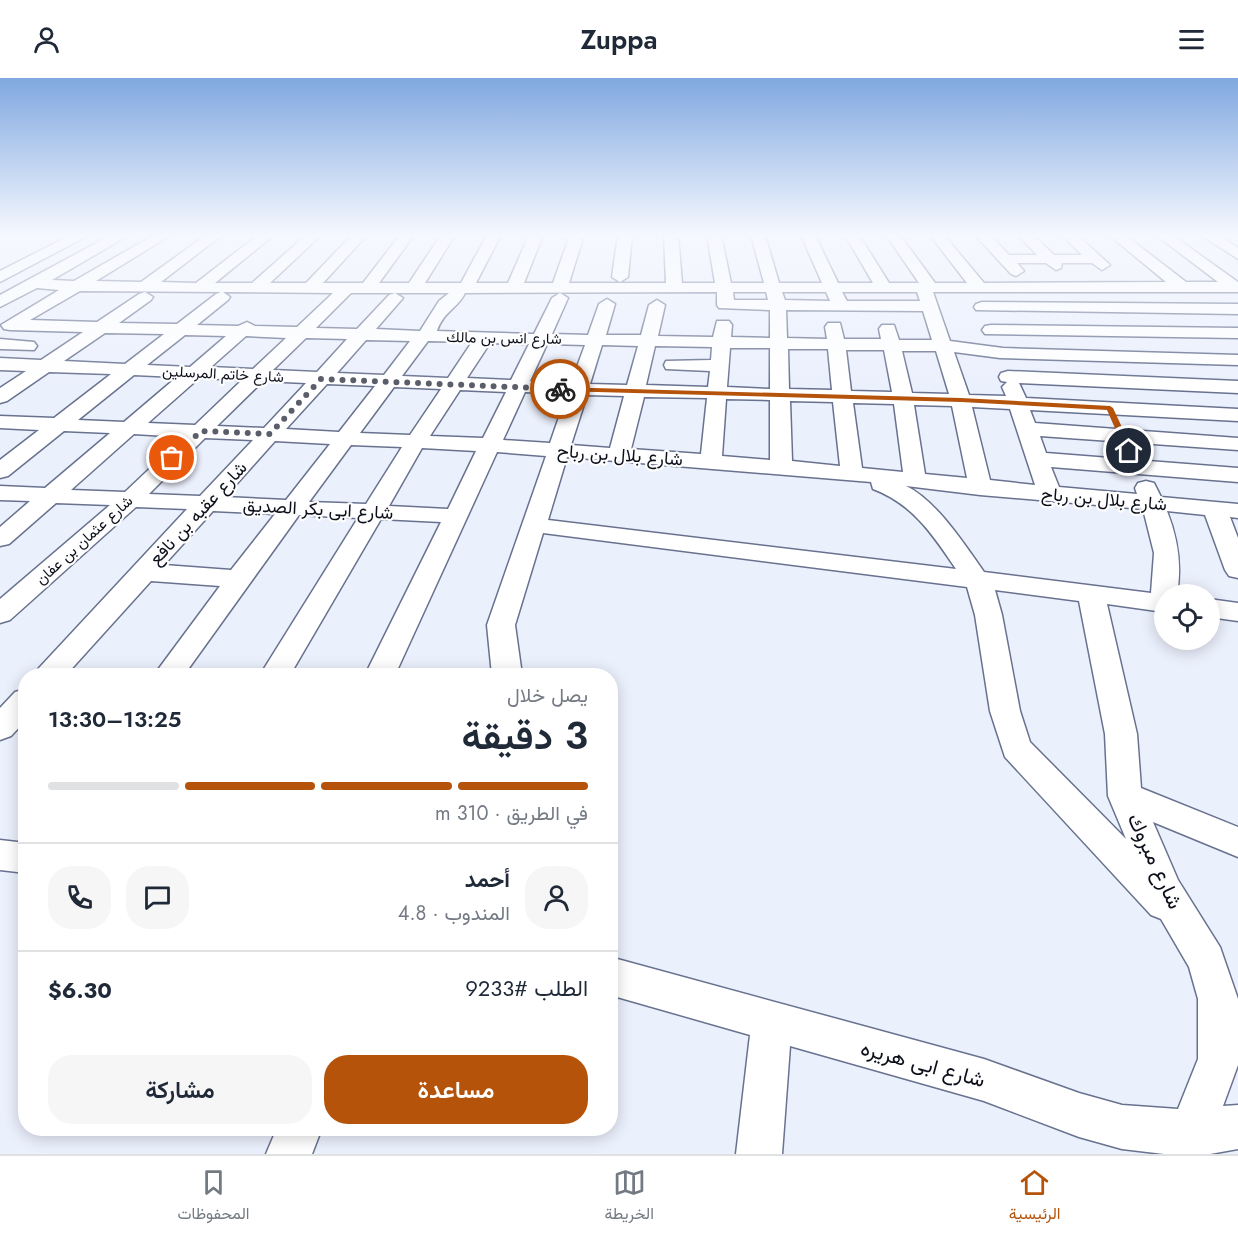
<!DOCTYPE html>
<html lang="ar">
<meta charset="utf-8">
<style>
:root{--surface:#fff;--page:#f6f6f7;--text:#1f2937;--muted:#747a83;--line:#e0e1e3;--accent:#b45309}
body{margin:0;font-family:Jost,Vazirmatn,sans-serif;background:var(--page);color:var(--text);direction:rtl;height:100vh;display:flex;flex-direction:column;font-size:22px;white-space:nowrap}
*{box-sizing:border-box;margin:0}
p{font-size:20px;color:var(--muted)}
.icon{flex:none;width:33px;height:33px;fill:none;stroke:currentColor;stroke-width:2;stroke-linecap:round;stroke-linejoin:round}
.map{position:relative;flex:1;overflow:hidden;direction:ltr}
.drawer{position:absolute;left:18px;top:590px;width:600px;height:468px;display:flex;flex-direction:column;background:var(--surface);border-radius:24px;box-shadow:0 3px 15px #0003;direction:rtl}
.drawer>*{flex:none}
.buttons{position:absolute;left:1154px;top:506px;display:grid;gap:12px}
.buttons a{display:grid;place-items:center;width:66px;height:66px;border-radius:50%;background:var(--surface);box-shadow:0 3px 15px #0003;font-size:30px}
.pin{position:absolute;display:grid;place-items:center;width:51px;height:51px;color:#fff;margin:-26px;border:3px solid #fff;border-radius:50%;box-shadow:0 2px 6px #0007}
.courier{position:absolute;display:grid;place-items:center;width:60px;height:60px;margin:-30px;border:4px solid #b45309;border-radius:50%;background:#fff;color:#222;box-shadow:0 2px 8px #0007}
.summary em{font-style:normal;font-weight:600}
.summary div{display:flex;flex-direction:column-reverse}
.summary{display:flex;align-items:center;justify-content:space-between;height:102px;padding:0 30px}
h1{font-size:39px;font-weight:600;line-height:45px}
.bar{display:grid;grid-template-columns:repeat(4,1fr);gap:9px 6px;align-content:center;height:72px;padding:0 30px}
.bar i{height:8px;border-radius:4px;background:var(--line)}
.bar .current{background:var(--accent)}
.bar p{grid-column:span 4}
.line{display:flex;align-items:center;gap:15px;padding:0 30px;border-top:2px solid var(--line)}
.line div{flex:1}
.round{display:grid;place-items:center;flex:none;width:63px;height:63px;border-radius:24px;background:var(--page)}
.action{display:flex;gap:12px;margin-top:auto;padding:12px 30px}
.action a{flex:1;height:69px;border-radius:24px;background:var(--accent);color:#fff;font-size:24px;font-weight:600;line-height:69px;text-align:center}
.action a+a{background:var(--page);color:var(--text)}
header{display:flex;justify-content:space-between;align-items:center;height:78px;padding:0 30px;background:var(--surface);font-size:27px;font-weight:600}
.tabs{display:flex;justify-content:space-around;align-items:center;height:84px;border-top:2px solid var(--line);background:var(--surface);font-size:16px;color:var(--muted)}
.tabs a{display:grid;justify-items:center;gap:3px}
.tabs .current{color:var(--accent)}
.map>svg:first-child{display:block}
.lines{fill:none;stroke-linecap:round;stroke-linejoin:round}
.minor-casing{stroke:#68728f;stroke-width:3}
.minor{fill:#fff;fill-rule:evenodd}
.route{fill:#b45309}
.done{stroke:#5a5e69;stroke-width:6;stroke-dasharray:0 10.8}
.labels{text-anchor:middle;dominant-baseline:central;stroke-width:4.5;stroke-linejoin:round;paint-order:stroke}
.far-street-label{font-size:15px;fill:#0c0f1a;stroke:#fdfdfd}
.street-label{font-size:18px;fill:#0c0f1a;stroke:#fdfdfd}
.near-street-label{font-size:21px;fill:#0c0f1a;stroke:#fdfdfd}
</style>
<header><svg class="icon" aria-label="menu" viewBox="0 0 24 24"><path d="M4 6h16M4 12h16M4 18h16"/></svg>Zuppa<svg class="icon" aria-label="person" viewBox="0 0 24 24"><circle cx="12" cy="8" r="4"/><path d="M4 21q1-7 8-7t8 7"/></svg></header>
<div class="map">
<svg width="1238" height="1076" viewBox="0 0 1238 1076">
<rect width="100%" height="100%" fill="#ebf0fd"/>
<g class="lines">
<defs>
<path id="minor" d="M71,157H89L0,204V193Z
M111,157H129L52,202L74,203L154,157H171L96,203L141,204L206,157H222L161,204L196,205L258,157H274L215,205H252L306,157H321L270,205H306L352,157H367L323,205H363L400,157H414L379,205H409L441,157H455L425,205H461L487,157H501L476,205H508L529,157H543L524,205H553L570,157H584L569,205H666L664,157H678L682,205H715L707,157H721L731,205H764L751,157H765L779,205H822L801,157H815L838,205H873L845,157H859L889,205H919L886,157H900L935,205H967L930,157H944L984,205L1166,204L1109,157H1125L1186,204H1218L1156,157H1172L1238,204V214H933L950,263L1003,270L1238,277V287L1000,280L954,274L969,317L1006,318L1002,309L1007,304L1001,303L999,299L1001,295L1008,293L1238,303V315L1019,305L1026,320L1238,331V343L1030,332L1035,345L1238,360V372L1040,358L1046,375L1238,390V404L1051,389L1059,409L1137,416L1135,410L1138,405L1146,403L1154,405L1161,419L1238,426V440L1230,439L1238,460V500L1229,498L1225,492L1205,437L1167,433C1178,461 1182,487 1177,516H1164V534L1107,526L1137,656L1141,710L1238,749V779L1153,744L1178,802L1220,869L1238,921V987L1223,1028L1238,1027V1071L1210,1076H1164L1122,1071L1079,1059L984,1023L790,968L782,1076H736L750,957L610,917V879L984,981L1079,1015L1122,1027L1178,1031L1198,981V921L1189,889L1161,841L1151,837L1005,679L990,633L975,537L967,509L543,455L515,547L522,597H492L487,547L546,378L497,374L395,597H365L441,444L381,441L290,597H260L358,440L299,437L184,597H154L220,508L151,503L66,597H34L39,590L187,431L136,429L10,542L0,545V521L110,427L56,425L9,466L0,468V449L30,423L0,422V408L45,410L110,355L64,353L8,398L0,400V382L39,352L0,350V338L54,340L111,296L49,294L7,323L0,325V310L26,293L0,292V280L41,282L83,254L10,252L4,251L1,247L59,212L37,210L0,229V217ZM80,213L221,214L216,216L177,246L119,245L151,222L153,219L145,214L139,216L97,244L30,242ZM223,214L333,215L297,249L255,248L247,244L238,248L197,247L228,222L230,219ZM717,214V227L719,230L770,232V260L731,259L732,247L729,243H717L713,259L658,258L665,227L657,222L649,227L641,257H606L615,226L607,221L599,226L588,257L552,256L568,220L560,215L552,220L534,256L437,253C443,234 458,230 465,215ZM733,214H766L768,222H734ZM782,214H826L830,223L785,222ZM842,214H917L920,223H847ZM351,215H449L439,223L420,253L376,251L403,220L395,215L389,217L357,251L316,250ZM786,232L923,233L932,262H899L894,247H882L879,251L881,261H844L840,245H828L825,249L827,261L787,260ZM105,255L164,256L125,286L64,283ZM185,257L226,258L190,289L147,287ZM246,258L286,260L253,291L211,289ZM306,260L347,261L317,294L273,292ZM366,262L410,263L384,297L337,295ZM428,263L472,264L448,300L402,298ZM490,265L529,266L511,302L467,300ZM547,266L585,267L571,305L530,303ZM602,267L638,268L627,307L590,306ZM655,268L712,269L711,282L666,283L664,287L666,291L710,293L708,309L646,307ZM730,270H770V311L727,309ZM788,271H828L832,312L789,311ZM846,272H884L892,314L851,313ZM902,273H936L949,316L912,315ZM134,297L177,299L124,344L78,342ZM199,300L242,302L195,347L148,345ZM263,303L306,305L264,350L217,348ZM327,306L375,308L339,354L286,351ZM394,309L441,311L410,357L360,355ZM460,312L506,314L483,360L430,358ZM525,314L567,316L550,365L503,362ZM587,317L624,318L610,370L571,367ZM644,319L707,320L701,376L631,371ZM726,321L770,322V382L722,378ZM790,323L833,324L840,388L792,383ZM853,325L894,326L903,394L862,390ZM914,327L952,328L967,400L925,396ZM972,329L1010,331L1035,407L990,402ZM134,356L183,359L125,414L71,412ZM205,360L253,362L200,418L149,416ZM275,363L330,366L286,422L225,419ZM351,367L402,369L366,426L309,424ZM422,370L476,373L448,431L389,428ZM567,379L871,404L873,411C913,426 933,457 956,491L548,442ZM906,408L980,417L1143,431L1154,475L1151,515L984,494C965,467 936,422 906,408ZM213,433L275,436L231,492L164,487ZM995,512L1079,523L1105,656L1108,718L1126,761L1030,664L1020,633L1002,537Z
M618,157H632L628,199L620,204L612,199Z
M975,157H990L1009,177H1037L1018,157H1033L1054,177H1082L1062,157H1077L1110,187L1102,192L1092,185H1062L1061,190L1056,192L1046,185H1017L1024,193L1016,198L1011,196Z
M1201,157H1218L1238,170V181Z
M982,224L1238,226V236L976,232L974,229L976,226Z
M991,247L1238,250V260L985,256L982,252L985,248Z
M0,261L34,264L37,268L34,272L0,271Z
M1209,521L1238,525V543L1209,539Z
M26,611V642L11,658L0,662V630L15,614Z
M0,762L26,765V795L0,792Z
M277,1050H322L312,1076H266Z"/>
</defs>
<use href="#minor" class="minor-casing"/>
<use href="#minor" class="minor"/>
</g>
<linearGradient id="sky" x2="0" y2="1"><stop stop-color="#80a8e0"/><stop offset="0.51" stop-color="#f6f8fe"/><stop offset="1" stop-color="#f6f8fe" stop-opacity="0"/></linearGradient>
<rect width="1238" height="308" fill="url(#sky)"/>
<path class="route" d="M557,309L961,320L1110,328L1113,330L1133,373L1129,376L1125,373L1107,332L961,324L560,313Z"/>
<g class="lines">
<path class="done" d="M172,380L201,353L270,356L321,301L560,311"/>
</g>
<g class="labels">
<g class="far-street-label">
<text transform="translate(504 260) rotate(1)">شارع انس بن مالك</text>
<text transform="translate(223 296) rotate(3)">شارع خاتم المرسلين</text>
<text transform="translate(84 462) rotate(-42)">شارع عثمان بن عفان</text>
</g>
<g class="street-label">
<text transform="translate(620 377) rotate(4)">شارع بلال بن رباح</text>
<text transform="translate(1104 421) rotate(5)">شارع بلال بن رباح</text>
<text transform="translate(318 431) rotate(3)">شارع ابى بكر الصديق</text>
<text transform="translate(198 435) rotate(-47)">شارع عقبه بن نافع</text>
</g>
<g class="near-street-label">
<text transform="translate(1155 783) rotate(65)">شارع مبروك</text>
<text transform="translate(923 986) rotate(15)">شارع ابى هريره</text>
</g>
</g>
</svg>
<div class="buttons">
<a><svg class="icon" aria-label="locate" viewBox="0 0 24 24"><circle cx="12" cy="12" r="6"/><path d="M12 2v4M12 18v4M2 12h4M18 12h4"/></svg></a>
</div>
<div class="pin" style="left:172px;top:380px;background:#ea580c"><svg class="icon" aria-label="bag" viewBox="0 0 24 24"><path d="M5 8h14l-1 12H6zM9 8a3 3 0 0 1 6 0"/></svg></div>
<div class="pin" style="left:1129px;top:373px;background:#1f2937"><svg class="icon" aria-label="home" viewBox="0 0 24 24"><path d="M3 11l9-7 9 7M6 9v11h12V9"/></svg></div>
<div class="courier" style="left:560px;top:311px"><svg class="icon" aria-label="bike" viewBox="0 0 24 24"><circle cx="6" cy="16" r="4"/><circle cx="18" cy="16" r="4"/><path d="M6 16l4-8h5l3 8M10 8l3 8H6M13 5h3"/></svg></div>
<section class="drawer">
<div class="summary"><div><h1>3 دقيقة</h1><p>يصل خلال</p></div><em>13:25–13:30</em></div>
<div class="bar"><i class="current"></i><i class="current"></i><i class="current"></i><i></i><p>في الطريق · 310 m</p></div>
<div class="line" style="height:108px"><a class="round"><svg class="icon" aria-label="person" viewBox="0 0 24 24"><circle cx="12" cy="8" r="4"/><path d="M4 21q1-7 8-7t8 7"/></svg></a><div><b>أحمد</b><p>المندوب · 4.8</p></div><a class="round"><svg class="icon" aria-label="chat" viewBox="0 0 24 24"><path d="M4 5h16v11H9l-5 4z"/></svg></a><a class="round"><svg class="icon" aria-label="phone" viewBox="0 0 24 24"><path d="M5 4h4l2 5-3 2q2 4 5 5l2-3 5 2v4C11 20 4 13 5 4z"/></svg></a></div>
<div class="line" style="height:78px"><div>الطلب #9233</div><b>$6.30</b></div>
<div class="action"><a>مساعدة</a><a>مشاركة</a></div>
</section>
</div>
<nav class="tabs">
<a class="current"><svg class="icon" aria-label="home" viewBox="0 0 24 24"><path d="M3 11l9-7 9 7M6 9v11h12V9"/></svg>الرئيسية</a>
<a><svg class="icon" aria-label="map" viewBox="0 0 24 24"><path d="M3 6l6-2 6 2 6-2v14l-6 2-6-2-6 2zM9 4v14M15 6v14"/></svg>الخريطة</a>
<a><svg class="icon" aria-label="saved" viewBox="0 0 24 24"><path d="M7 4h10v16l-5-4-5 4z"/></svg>المحفوظات</a>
</nav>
